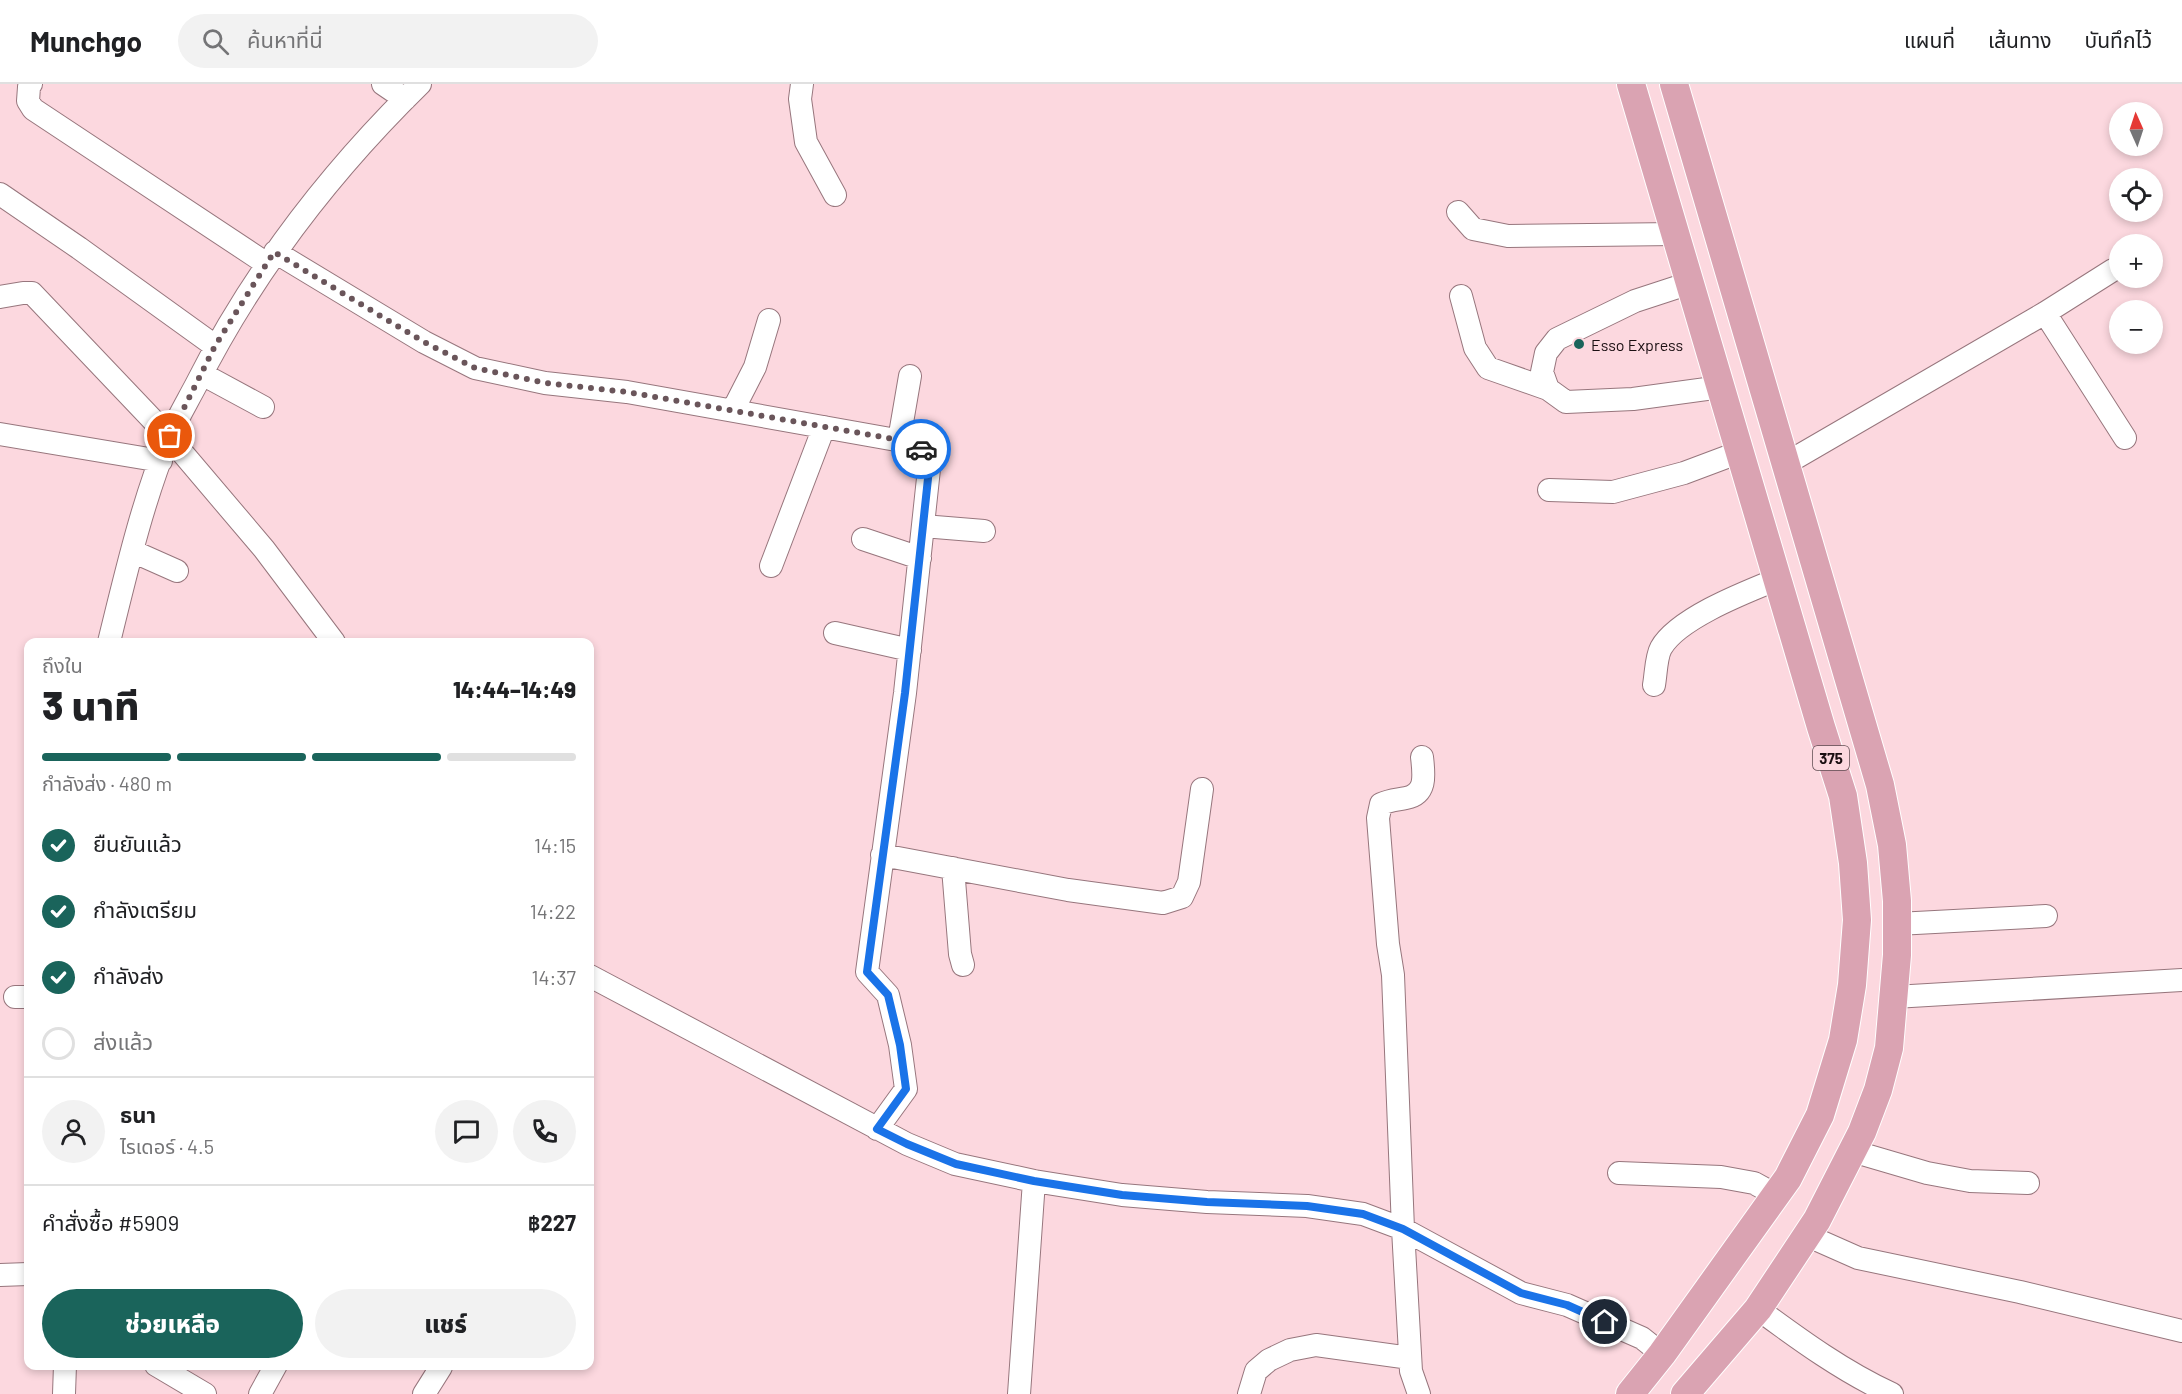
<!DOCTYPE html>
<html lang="th">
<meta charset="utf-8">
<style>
:root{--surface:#fff;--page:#f2f2f2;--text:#202124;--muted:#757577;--line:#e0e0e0;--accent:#1a645b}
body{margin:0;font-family:Barlow,"Noto Sans Thai",sans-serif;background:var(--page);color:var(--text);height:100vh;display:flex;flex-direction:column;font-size:22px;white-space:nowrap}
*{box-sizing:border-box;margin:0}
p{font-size:20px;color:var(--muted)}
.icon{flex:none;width:33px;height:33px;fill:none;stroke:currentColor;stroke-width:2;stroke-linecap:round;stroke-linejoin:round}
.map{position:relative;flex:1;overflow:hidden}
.sheet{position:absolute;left:24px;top:554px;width:570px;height:732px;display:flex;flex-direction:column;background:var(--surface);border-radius:12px;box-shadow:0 3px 9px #0003}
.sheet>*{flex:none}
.needle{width:39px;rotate:357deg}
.fabs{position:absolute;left:2109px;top:18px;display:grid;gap:12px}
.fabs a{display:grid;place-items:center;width:54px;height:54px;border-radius:50%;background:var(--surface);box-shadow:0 3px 9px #0003;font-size:30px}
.pin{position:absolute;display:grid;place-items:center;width:51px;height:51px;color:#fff;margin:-26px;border:3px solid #fff;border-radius:50%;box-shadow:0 2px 6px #0007}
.courier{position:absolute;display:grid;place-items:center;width:60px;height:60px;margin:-30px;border:4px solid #1a73e8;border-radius:50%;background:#fff;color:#222;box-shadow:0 2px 8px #0007}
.overview em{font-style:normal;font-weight:800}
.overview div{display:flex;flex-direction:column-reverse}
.overview{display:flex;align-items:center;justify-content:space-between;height:102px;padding:0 18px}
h1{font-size:39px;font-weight:800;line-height:45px}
.bar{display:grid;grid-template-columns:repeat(4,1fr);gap:9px 6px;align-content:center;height:72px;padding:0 18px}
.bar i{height:8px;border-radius:4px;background:var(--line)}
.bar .on{background:var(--accent)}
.bar p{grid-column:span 4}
.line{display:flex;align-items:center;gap:15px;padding:0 18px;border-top:2px solid var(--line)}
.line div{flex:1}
.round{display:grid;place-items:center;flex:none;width:63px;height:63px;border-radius:32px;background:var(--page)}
ol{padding:0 18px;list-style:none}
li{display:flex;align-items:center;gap:18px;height:66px}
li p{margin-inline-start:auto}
li .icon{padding:6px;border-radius:50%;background:var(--accent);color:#fff;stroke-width:4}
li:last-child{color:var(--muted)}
li i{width:33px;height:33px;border:3px solid var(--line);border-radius:50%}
.button{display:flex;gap:12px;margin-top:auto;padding:12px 18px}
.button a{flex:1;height:69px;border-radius:36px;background:var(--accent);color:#fff;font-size:24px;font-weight:800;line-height:69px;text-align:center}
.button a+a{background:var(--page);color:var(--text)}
header{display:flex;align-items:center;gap:36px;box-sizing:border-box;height:84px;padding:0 30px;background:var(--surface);border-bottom:2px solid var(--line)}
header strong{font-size:28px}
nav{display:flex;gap:33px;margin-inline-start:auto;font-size:21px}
.search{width:420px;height:54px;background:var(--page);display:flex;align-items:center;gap:15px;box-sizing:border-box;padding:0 21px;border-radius:33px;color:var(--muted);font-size:22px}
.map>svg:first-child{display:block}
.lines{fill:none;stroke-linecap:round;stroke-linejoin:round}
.minor-casing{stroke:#97767d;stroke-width:24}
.major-casing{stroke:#fff;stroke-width:30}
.minor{stroke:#fff;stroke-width:22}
.major{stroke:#daa3b2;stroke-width:28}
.done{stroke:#6a555a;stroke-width:6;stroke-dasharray:0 10.8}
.route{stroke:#1a73e8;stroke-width:8}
.poi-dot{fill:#1a645b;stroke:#fcd8df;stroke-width:2}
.labels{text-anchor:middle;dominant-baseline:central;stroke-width:6;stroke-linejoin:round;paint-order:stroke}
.shield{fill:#fcd8df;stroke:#5e4b50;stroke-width:1.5}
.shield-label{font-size:15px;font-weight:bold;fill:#1b0f12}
.poi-label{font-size:16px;fill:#1b0f12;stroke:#fcd8df;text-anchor:start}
</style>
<header>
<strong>Munchgo</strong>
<div class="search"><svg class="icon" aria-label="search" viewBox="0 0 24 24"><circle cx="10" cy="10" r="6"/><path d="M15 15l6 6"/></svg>ค้นหาที่นี่</div>
<nav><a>แผนที่</a><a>เส้นทาง</a><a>บันทึกไว้</a></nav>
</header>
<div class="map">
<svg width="2182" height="1310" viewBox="0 0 2182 1310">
<rect width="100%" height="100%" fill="#fcd8df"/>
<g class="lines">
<defs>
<path id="minor" d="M31,0L29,3L28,17L33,25L267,180
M383,0L405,15
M802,0L800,15L806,58L835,111
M0,110L79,164L215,262
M1458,128L1473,145L1508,152L1676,150
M275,168L424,258L475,284L545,299L627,308L913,359L927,369L929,385L905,609L867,888L888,911L900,961L906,1005L877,1045
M1690,199L1635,217L1557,255L1546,269L1542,288L1548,305L1566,318L1633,315L1721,303
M1461,212L1475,264L1488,284L1548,305
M0,213L23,209H32L169,353L264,465L334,558
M2045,229L2125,354
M202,290L263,323
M733,326L755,283L769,236
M0,350L161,377
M899,356L910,292
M1785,380L2045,229L2113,186
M1549,406L1613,408L1684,389L1740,368
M923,442L984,447
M863,455L920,474
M132,467L177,487
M771,482L824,343
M835,549L910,566
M109,558C126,489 142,419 169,353C177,335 187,318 196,301C253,188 330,88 420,0
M1654,601C1656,590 1656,573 1661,564C1678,534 1746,508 1778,495
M882,771L1068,806L1163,819L1182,813L1189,798L1202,705
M953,784L960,870L963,881
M1897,840L2046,832
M590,892L907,1060L955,1080L1034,1097L1122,1111L1207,1118L1307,1122L1363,1130L1403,1145L1521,1209L1567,1221L1642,1254L1662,1270
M15,913H28
M1894,913L2182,896
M1852,1067L1927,1089L1970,1097L2028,1099
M1619,1089L1721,1093L1754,1099L1776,1111
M1806,1151L1858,1174L2020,1208L2182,1247
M0,1191L28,1190
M1758,1225C1800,1256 1844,1288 1892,1310
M156,1281L205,1310
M64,1310L65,1281
M260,1310L276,1281
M424,1310L441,1283
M1019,1310L1034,1097
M1249,1310L1256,1287L1269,1276L1290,1266L1316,1261L1410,1274
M1419,1310L1411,1287L1403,1145L1393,891L1388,860L1378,734L1381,720C1390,716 1396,716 1406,714C1427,710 1424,691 1422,673"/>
<path id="major" d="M1674,0L1880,701L1892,761L1897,817V871L1889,964L1878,1006L1862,1048L1817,1136L1758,1225L1685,1310
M1630,1310L1662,1270L1788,1094L1820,1031L1843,956L1852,901L1857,836L1853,779L1843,712L1821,643L1631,0"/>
</defs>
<use href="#minor" class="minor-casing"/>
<use href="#major" class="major-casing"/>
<use href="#minor" class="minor"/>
<use href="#major" class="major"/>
</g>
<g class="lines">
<path class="done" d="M170,352L215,262L274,168L424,258L475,284L545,299L627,308L899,356L913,359L921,365"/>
<path class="route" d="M921,365L927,369L929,385L927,404L905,609L867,888L888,911L900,961L906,1005L877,1045L907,1060L956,1080L1034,1097L1122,1111L1207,1118L1307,1122L1363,1130L1403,1145L1521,1209L1567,1221L1605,1238"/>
</g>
<circle class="poi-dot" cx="1579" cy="260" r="6"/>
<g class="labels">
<rect class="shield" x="1813" y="662" width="36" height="24" rx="4.5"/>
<g class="shield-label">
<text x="1831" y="674">375</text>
</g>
<g class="poi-label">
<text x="1591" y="260">Esso Express</text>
</g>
</g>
</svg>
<div class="fabs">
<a><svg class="needle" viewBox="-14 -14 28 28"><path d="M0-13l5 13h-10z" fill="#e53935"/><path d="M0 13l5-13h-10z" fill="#757577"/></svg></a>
<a><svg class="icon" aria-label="locate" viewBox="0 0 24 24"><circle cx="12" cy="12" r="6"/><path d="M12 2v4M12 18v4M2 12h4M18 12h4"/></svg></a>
<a>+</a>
<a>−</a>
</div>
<div class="pin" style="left:170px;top:352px;background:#ea580c"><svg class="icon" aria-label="bag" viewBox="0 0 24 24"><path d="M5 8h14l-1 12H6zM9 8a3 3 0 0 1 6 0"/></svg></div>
<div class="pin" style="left:1605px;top:1238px;background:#1f2937"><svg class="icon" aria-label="home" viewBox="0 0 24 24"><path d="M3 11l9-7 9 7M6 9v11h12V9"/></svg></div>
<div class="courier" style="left:921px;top:365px"><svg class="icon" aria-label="car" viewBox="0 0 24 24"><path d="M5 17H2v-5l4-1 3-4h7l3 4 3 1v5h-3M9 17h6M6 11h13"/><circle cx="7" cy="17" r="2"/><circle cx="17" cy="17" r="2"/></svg></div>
<section class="sheet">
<div class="overview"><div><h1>3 นาที</h1><p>ถึงใน</p></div><em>14:44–14:49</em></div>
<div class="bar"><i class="on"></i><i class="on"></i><i class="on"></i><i></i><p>กำลังส่ง · 480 m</p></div>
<ol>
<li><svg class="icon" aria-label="check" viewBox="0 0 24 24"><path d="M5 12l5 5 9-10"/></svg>ยืนยันแล้ว<p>14:15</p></li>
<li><svg class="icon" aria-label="check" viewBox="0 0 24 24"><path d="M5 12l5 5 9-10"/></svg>กำลังเตรียม<p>14:22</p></li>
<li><svg class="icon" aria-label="check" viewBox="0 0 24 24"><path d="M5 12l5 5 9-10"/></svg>กำลังส่ง<p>14:37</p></li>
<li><i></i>ส่งแล้ว</li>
</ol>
<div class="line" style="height:108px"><a class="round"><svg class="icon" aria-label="person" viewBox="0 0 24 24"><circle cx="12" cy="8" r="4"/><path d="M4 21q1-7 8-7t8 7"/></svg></a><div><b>ธนา</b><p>ไรเดอร์ · 4.5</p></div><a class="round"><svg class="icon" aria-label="chat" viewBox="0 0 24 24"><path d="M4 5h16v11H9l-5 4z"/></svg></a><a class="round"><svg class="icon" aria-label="phone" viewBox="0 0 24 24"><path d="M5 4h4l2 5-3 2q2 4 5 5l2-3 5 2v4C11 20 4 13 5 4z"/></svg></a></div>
<div class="line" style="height:78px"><div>คำสั่งซื้อ #5909</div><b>฿227</b></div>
<div class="button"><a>ช่วยเหลือ</a><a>แชร์</a></div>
</section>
</div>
